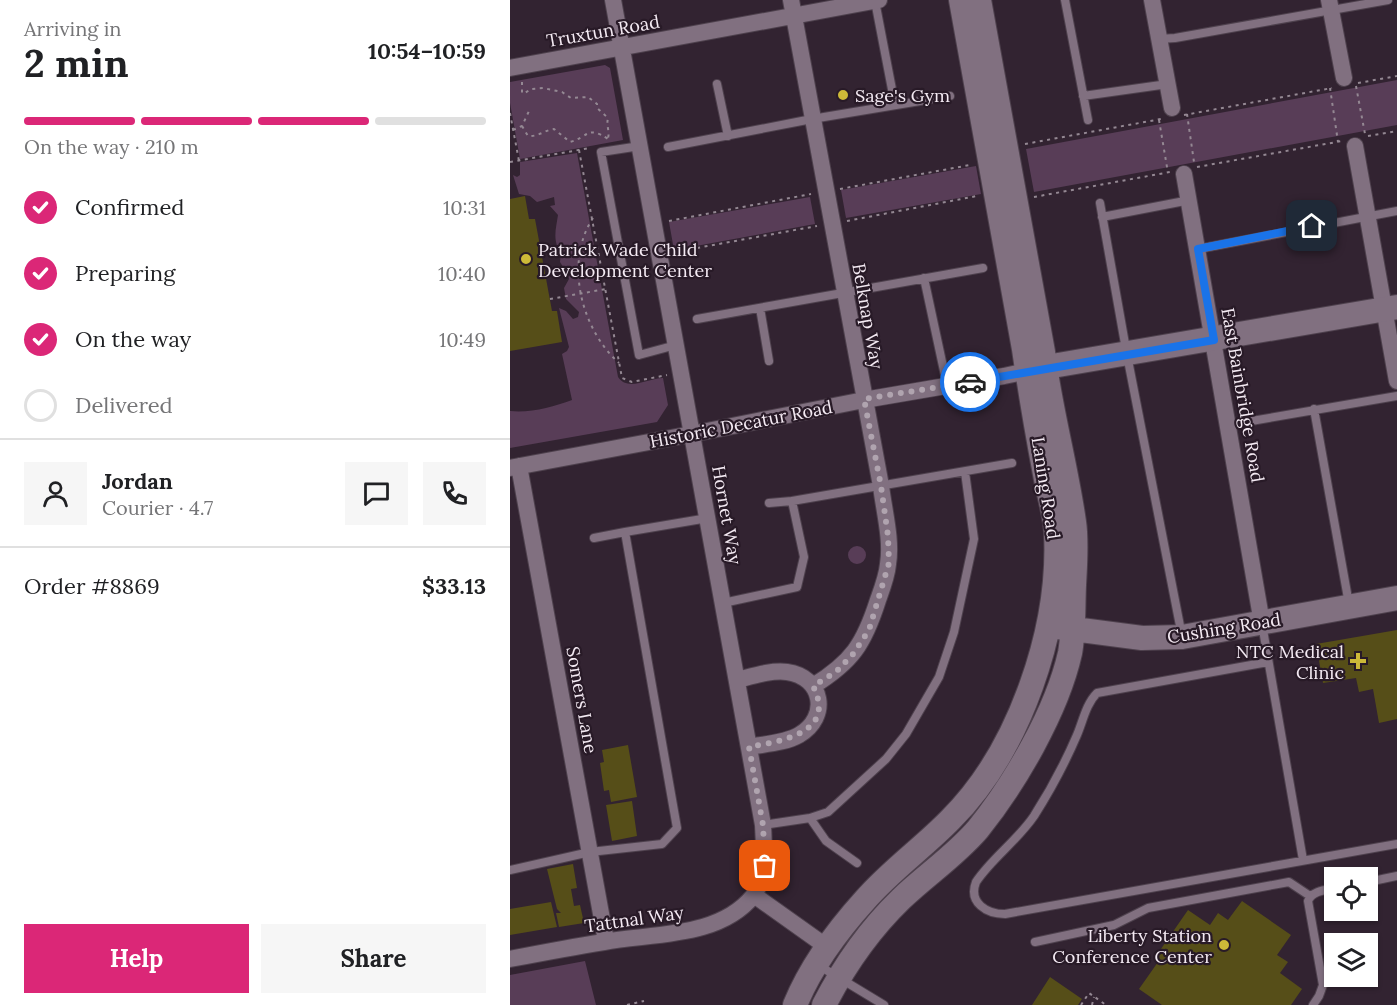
<!DOCTYPE html>
<meta charset="utf-8">
<style>
:root{--surface:#fff;--page:#f6f6f6;--text:#202124;--muted:#757577;--line:#e0e0e0;--accent:#db2777}
body{margin:0;font-family:Lora,serif;background:var(--page);color:var(--text);height:100vh;display:flex;flex-direction:column;font-size:22px;white-space:nowrap}
*{box-sizing:border-box;margin:0}
p{font-size:20px;color:var(--muted)}
.icon{flex:none;width:33px;height:33px;fill:none;stroke:currentColor;stroke-width:2;stroke-linecap:round;stroke-linejoin:round}
.map{position:relative;flex:1;overflow:hidden}
.details{display:flex;flex-direction:column;background:var(--surface);width:510px}
.details>*{flex:none}
.fabs{position:absolute;left:814px;top:867px;display:grid;gap:12px}
.fabs a{display:grid;place-items:center;width:54px;height:54px;border-radius:0px;background:var(--surface);box-shadow:0 2px 4px #0004;font-size:30px}
.pin{position:absolute;display:grid;place-items:center;width:51px;height:51px;color:#fff;margin:-26px;border-radius:12px;box-shadow:0 3px 9px #0006}
.courier{position:absolute;display:grid;place-items:center;width:60px;height:60px;margin:-30px;border:4px solid #1a73e8;border-radius:50%;background:#fff;color:#222;box-shadow:0 2px 8px #0007}
.overview em{font-style:normal;font-weight:800}
.overview div{display:flex;flex-direction:column-reverse}
.overview{display:flex;align-items:center;justify-content:space-between;height:102px;padding:0 24px}
h1{font-size:39px;font-weight:800;line-height:45px}
.bar{display:grid;grid-template-columns:repeat(4,1fr);gap:9px 6px;align-content:center;height:72px;padding:0 24px}
.bar i{height:8px;border-radius:4px;background:var(--line)}
.bar .on{background:var(--accent)}
.bar p{grid-column:span 4}
.line{display:flex;align-items:center;gap:15px;padding:0 24px;border-top:2px solid var(--line)}
.line div{flex:1}
.round{display:grid;place-items:center;flex:none;width:63px;height:63px;border-radius:0px;background:var(--page)}
ol{padding:0 24px;list-style:none}
li{display:flex;align-items:center;gap:18px;height:66px}
li p{margin-inline-start:auto}
li .icon{padding:6px;border-radius:50%;background:var(--accent);color:#fff;stroke-width:4}
li:last-child{color:var(--muted)}
li i{width:33px;height:33px;border:3px solid var(--line);border-radius:50%}
.button{display:flex;gap:12px;margin-top:auto;padding:12px 24px}
.button a{flex:1;height:69px;border-radius:0px;background:var(--accent);color:#fff;font-size:24px;font-weight:800;line-height:69px;text-align:center}
.button a+a{background:var(--page);color:var(--text)}
main{display:flex;flex:1;min-height:0}
.map>svg:first-child{display:block}
.green{fill:#583d57}
.building{fill:#564e18}
.lines{fill:none;stroke-linecap:round;stroke-linejoin:round}
.lane-casing{stroke:#4e414d;stroke-width:10}
.street-casing{stroke:#4e414d;stroke-width:18}
.secondary-casing{stroke:#4e414d;stroke-width:26}
.path{stroke:#948893;stroke-width:2;stroke-dasharray:3 4.5;stroke-linecap:butt}
.lane{stroke:#817080;stroke-width:8}
.street{stroke:#817080;stroke-width:16}
.secondary{stroke:#817080;stroke-width:24}
.done{stroke:#b0a4af;stroke-width:6;stroke-dasharray:0 10.8}
.route{stroke:#1a73e8;stroke-width:8}
.poi-dot{fill:#cdb938;stroke:#281a27;stroke-width:2}
.labels{text-anchor:middle;dominant-baseline:central;stroke-width:4.5;stroke-linejoin:round;paint-order:stroke}
.street-label{font-size:18px;fill:#f4eaf3;stroke:#281a27}
.poi-label{font-size:18px;fill:#f4eaf3;stroke:#281a27;text-anchor:start}
</style>
<main>
<section class="details">
<div class="overview"><div><h1>2 min</h1><p>Arriving in</p></div><em>10:54–10:59</em></div>
<div class="bar"><i class="on"></i><i class="on"></i><i class="on"></i><i></i><p>On the way · 210 m</p></div>
<ol>
<li><svg class="icon" aria-label="check" viewBox="0 0 24 24"><path d="M5 12l5 5 9-10"/></svg>Confirmed<p>10:31</p></li>
<li><svg class="icon" aria-label="check" viewBox="0 0 24 24"><path d="M5 12l5 5 9-10"/></svg>Preparing<p>10:40</p></li>
<li><svg class="icon" aria-label="check" viewBox="0 0 24 24"><path d="M5 12l5 5 9-10"/></svg>On the way<p>10:49</p></li>
<li><i></i>Delivered</li>
</ol>
<div class="line" style="height:108px"><a class="round"><svg class="icon" aria-label="person" viewBox="0 0 24 24"><circle cx="12" cy="8" r="4"/><path d="M4 21q1-7 8-7t8 7"/></svg></a><div><b>Jordan</b><p>Courier · 4.7</p></div><a class="round"><svg class="icon" aria-label="chat" viewBox="0 0 24 24"><path d="M4 5h16v11H9l-5 4z"/></svg></a><a class="round"><svg class="icon" aria-label="phone" viewBox="0 0 24 24"><path d="M5 4h4l2 5-3 2q2 4 5 5l2-3 5 2v4C11 20 4 13 5 4z"/></svg></a></div>
<div class="line" style="height:78px"><div>Order #8869</div><b>$33.13</b></div>
<div class="button"><a>Help</a><a>Share</a></div>
</section>
<div class="map">
<svg width="887" height="1005" viewBox="0 0 887 1005">
<rect width="100%" height="100%" fill="#322331"/>
<path class="green" d="M95,65L100,68L113,140L10,159L0,103V82Z
M887,80V125L524,192L516,149Z
M67,153L108,377C118,392 138,378 153,378L158,405L147,422L0,448V411C21,413 43,407 62,400L52,354L57,351L59,347L49,308L56,311L63,319L68,317L69,312L56,299L54,288L59,279L58,275L50,262L51,253C42,240 46,229 48,215L40,206L45,205L44,197L27,202L20,196L9,194L3,175L7,177L10,175V162Z
M466,166L471,194L336,218L331,190Z
M300,197L305,224L164,250L159,222Z
M338 555a9 9 0 1 1 18 0a9 9 0 1 1-18 0Z
M75,961L86,1005H0V975Z"/>
<path class="building" d="M15,196L19,219H25L42,311H47L52,342L0,351V199Z
M887,630V719L869,723L863,689L849,692L846,678L813,683L806,644Z
M118,745L127,797L101,802L99,790L94,791L90,763L94,762L92,750Z
M122,801L127,836L102,841L96,805Z
M63,864L67,888L61,889L64,906L70,905L74,923L49,927L46,913H51L47,909L37,869Z
M732,901L781,935L767,955L778,962L770,973L792,989L781,1005H652L629,989L648,962L644,959L678,910L700,925L708,913L718,920Z
M41,902L47,927L0,935V909Z
M540,977L572,999L568,1005H522Z"/>
<g class="lines">
<defs>
<path id="lane" d="M555,0L578,120
M365,1L385,105
M649,39L665,38L878,0
M207,84L218,136
M573,96L658,84
M130,146L91,152L129,355L166,345
M158,147L302,119L440,96
M590,203L617,355L672,636
M592,217L680,200
M688,249L887,211
M414,278L437,385
M250,308L259,361
M187,319L473,268
M804,409L839,604
M718,425L887,396
M259,503L282,501L502,463
M115,532L198,518
M213,603L287,587L294,557L282,501
M752,624L793,860
M758,662L587,693C576,704 573,721 567,735C555,763 540,791 524,816C507,841 482,858 466,882C458,903 477,914 495,914L887,844
M300,818L316,841L347,863
M253,825L300,818L318,812L376,759L396,734L429,677L444,632L464,539L455,472
M0,870L80,852L152,844L167,828L115,532L84,538
M858,882L887,876
M525,942L604,925L638,908L779,882L800,896
M308,965L374,1005
M803,1005L809,996L813,985L798,901C802,891 815,890 825,888"/>
<path id="street" d="M281,0L371,486C374,511 382,540 378,564C377,576 372,589 368,600C354,644 342,662 303,686
M642,0L662,108
M819,0L834,78
M0,68L369,0
M845,146L887,381
M674,174L752,623
M9,466L96,941
M0,468L182,434L354,400L494,376L517,371
M227,680C243,676 261,670 277,672C313,677 320,717 289,735C275,743 255,744 239,747
M244,895L317,947
M0,959C31,953 63,947 94,942C143,933 209,938 243,896C257,878 254,847 253,825L103,0"/>
<path id="secondary" d="M519,370L887,307
M548,627L632,638L672,637L887,598
M285,1005C301,966 327,931 355,900C381,870 414,847 441,819C510,750 551,628 546,532C545,513 538,493 535,474C527,432 520,391 514,349L451,0
M314,1005C334,966 359,930 391,899C416,875 446,855 468,829C505,783 547,711 560,653C564,631 563,607 564,585C565,565 567,542 564,522C556,465 540,409 533,352L469,0"/>
</defs>
<use href="#lane" class="lane-casing"/>
<use href="#street" class="street-casing"/>
<use href="#secondary" class="secondary-casing"/>
<path class="path" d="M12,82V93H15L21,89L33,88L52,92L61,98L78,97L87,104V108L98,118C96,126 100,131 98,138
M848,83L887,76
M846,86L855,134
M820,88L828,142
M0,113L9,161
M677,114L684,162
M674,115L822,88
M649,120L658,173
M12,126L18,136C28,137 35,130 44,129L60,142C79,137 77,125 98,139
M3,130L12,126L19,111
M858,136L887,131
M515,144L651,119
M69,150L112,378L122,382L157,375
M0,162L80,148
M687,167L832,141
M330,189L460,165
M524,197L660,172
M83,218C54,262 71,329 109,363
M159,221L301,194
M337,221L467,196
M165,252L307,226
M40,299L96,289
M117,1005L134,1001
M571,1005L579,993L596,1005
M582,1005L584,997"/>
<use href="#lane" class="lane"/>
<use href="#street" class="street"/>
<use href="#secondary" class="secondary"/>
</g>
<g class="lines">
<path class="done" d="M255,866L253,825L239,747C272,741 327,733 303,686L326,672L343,654L359,630L379,563L378,536L371,486L354,399L460,382"/>
<path class="route" d="M460,382L704,340L688,249L802,226"/>
</g>
<g class="poi-dot">
<circle cx="333" cy="95" r="6"/>
<circle cx="16" cy="259" r="6"/>
<path d="M845 652h6v6h6v6h-6v6h-6v-6h-6v-6h6z"/>
<circle cx="714" cy="945" r="6"/>
</g>
<g class="labels">
<g class="street-label">
<text transform="translate(93 31) rotate(-10)">Truxtun Road</text>
<text transform="translate(358 316) rotate(80)">Belknap Way</text>
<text transform="translate(733 395) rotate(80)">East Bainbridge Road</text>
<text transform="translate(231 424) rotate(-11)">Historic Decatur Road</text>
<text transform="translate(536 488) rotate(81)">Laning Road</text>
<text transform="translate(217 515) rotate(80)">Hornet Way</text>
<text transform="translate(714 628) rotate(-9)">Cushing Road</text>
<text transform="translate(72 700) rotate(80)">Somers Lane</text>
<text transform="translate(124 919) rotate(-8)">Tattnal Way</text>
</g>
<g class="poi-label">
<text x="345" y="95">Sage's Gym</text>
<text x="28" y="249">Patrick Wade Child<tspan x="28" dy="21">Development Center</tspan></text>
<text x="834" y="651" text-anchor="end">NTC Medical<tspan x="834" dy="21">Clinic</tspan></text>
<text x="702" y="935" text-anchor="end">Liberty Station<tspan x="702" dy="21">Conference Center</tspan></text>
</g>
</g>
</svg>
<div class="fabs">
<a><svg class="icon" aria-label="locate" viewBox="0 0 24 24"><circle cx="12" cy="12" r="6"/><path d="M12 2v4M12 18v4M2 12h4M18 12h4"/></svg></a>
<a><svg class="icon" aria-label="layers" viewBox="0 0 24 24"><path d="M12 4l9 5-9 5-9-5zM3 14l9 5 9-5"/></svg></a>
</div>
<div class="pin" style="left:255px;top:866px;background:#ea580c"><svg class="icon" aria-label="bag" viewBox="0 0 24 24"><path d="M5 8h14l-1 12H6zM9 8a3 3 0 0 1 6 0"/></svg></div>
<div class="pin" style="left:802px;top:226px;background:#1f2937"><svg class="icon" aria-label="home" viewBox="0 0 24 24"><path d="M3 11l9-7 9 7M6 9v11h12V9"/></svg></div>
<div class="courier" style="left:460px;top:382px"><svg class="icon" aria-label="car" viewBox="0 0 24 24"><path d="M5 17H2v-5l4-1 3-4h7l3 4 3 1v5h-3M9 17h6M6 11h13"/><circle cx="7" cy="17" r="2"/><circle cx="17" cy="17" r="2"/></svg></div>
</div>
</main>
